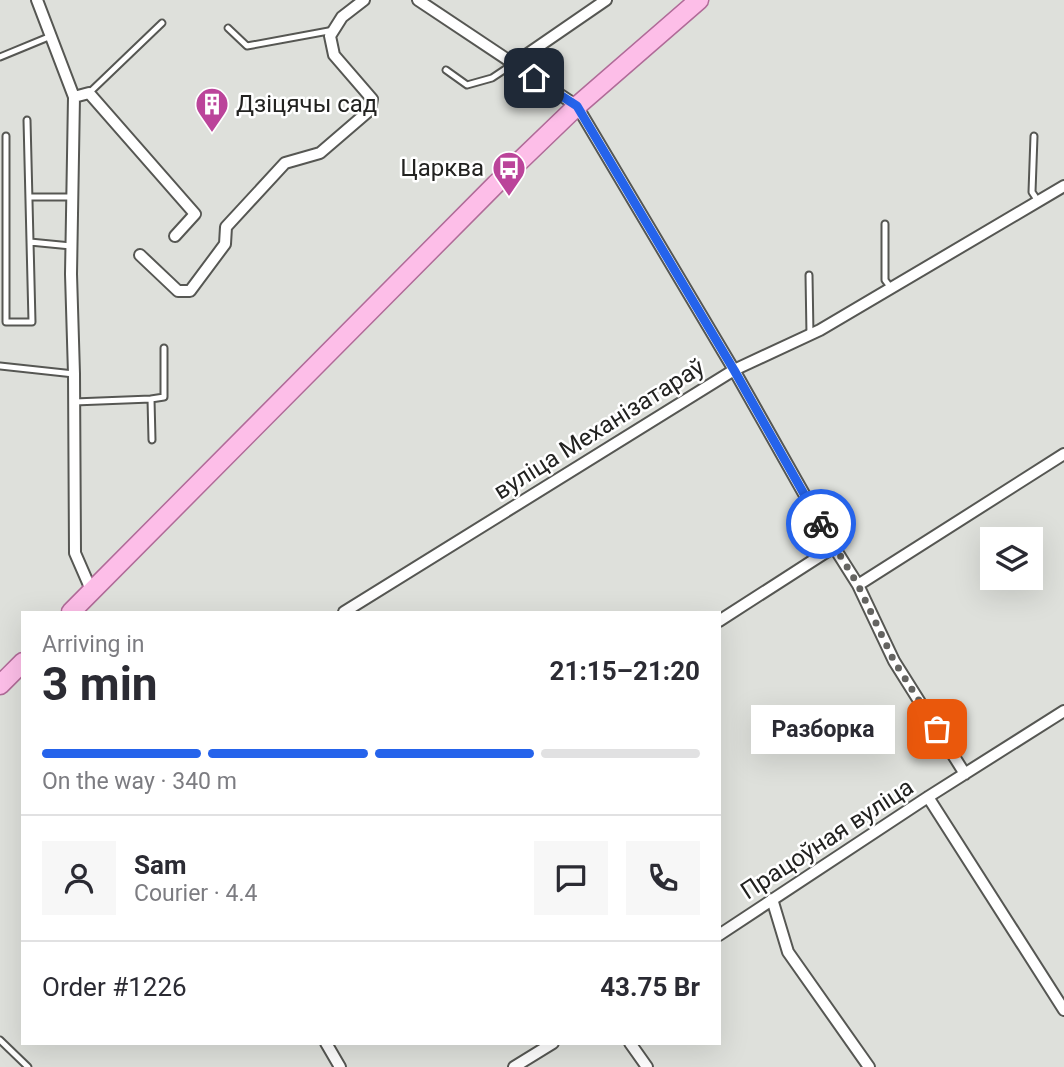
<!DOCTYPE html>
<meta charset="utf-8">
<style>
:root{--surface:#fff;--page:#f7f7f7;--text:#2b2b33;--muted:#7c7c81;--line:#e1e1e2;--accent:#2563eb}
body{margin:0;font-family:Roboto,sans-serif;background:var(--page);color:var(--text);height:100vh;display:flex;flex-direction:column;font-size:26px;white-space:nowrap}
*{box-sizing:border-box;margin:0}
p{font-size:23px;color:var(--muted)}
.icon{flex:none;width:38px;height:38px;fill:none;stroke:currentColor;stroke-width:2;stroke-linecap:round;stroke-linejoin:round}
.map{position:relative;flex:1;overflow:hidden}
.details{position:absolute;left:21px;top:611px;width:700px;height:434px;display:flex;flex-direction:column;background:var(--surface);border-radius:0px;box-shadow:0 7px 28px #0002}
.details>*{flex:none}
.fabs{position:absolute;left:980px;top:527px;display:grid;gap:14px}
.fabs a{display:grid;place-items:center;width:63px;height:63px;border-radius:0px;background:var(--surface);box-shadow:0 7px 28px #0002;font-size:35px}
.pin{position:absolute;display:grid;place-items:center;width:60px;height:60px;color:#fff;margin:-30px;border-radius:14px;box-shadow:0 4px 10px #0006}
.courier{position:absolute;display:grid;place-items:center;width:70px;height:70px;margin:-35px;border:5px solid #2563eb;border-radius:50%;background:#fff;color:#222;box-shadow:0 2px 9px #0007}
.bubble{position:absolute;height:49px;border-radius:0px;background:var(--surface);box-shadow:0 7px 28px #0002;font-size:23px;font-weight:700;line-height:49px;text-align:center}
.head em{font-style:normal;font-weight:700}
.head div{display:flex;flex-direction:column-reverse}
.head{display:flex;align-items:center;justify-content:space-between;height:119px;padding:0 21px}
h1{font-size:46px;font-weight:700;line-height:52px}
.bar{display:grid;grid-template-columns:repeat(4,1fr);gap:10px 7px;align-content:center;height:84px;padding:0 21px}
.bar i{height:9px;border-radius:5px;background:var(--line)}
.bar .current{background:var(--accent)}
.bar p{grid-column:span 4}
.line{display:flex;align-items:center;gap:18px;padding:0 21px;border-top:2px solid var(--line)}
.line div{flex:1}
.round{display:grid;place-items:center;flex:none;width:74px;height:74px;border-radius:0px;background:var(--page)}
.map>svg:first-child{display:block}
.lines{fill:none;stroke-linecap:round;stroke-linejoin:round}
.service-casing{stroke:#565753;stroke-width:9}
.minor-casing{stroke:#565753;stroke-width:14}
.primary-casing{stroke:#b06b98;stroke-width:21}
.service{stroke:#fff;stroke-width:5}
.minor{stroke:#fff;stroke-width:10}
.primary{stroke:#fdbee8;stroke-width:18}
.done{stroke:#646461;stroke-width:7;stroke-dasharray:0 12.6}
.route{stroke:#2563eb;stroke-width:9}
.labels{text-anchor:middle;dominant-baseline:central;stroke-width:5;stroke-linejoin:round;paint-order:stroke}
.poi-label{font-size:24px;fill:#222220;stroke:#fff;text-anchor:start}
.street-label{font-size:24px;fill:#222220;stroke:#fff}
</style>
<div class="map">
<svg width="1064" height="1067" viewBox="0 0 1064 1067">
<rect width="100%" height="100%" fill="#dee0db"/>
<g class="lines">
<defs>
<path id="service" d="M228,28L247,46L334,30
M0,57L51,36
M446,70L467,85L492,78L513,64
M89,93L162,23
M6,136V322H32L27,120
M1034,136L1032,192L1038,201
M29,197H72
M885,224V280L891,288
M30,242L71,246
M809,275L810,335
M0,366L74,374
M151,399L164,397V348
M74,402L151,399L152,440
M0,1040L28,1067"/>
<path id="minor" d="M37,0L74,97L71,274L74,374L75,553L92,592
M418,0L577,106L734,370L834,547L858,585L894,661L965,774
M513,64L606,0
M74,97L89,93L195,214L175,236
M140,255L178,291H190L225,244L226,227L285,163L320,153L370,110L372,99L334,55L330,36L342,17L364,0
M858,585L1064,454
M344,612L734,370L820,330L1064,186
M719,621L834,547
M928,797L1064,1010
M772,899L788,952L869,1067
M719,935L928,797L1064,711
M326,1043L340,1067
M630,1043L647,1067
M514,1067L553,1043"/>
<path id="primary" d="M71,612L496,184L577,106L699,0
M0,685L23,662"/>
</defs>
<use href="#service" class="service-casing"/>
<use href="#minor" class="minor-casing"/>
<use href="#primary" class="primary-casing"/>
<use href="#service" class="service"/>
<use href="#minor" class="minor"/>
<use href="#primary" class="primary"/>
</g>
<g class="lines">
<path class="done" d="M821,524L858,585L894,661L937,729"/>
<path class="route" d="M534,78L577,106L734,370L821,524"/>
</g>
<defs>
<symbol id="building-pin" viewBox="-11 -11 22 30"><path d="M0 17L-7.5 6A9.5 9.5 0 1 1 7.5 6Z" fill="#bb449a" stroke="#fff"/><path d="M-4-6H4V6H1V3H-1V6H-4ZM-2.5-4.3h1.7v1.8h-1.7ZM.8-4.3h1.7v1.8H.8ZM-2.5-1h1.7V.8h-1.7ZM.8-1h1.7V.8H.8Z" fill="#fff"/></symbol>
<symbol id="bus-pin" viewBox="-11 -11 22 30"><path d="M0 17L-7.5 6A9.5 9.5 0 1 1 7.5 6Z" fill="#bb449a" stroke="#fff"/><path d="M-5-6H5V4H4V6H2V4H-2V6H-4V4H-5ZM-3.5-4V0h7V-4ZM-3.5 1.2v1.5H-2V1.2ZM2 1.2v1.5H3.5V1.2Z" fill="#fff"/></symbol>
</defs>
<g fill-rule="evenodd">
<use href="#building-pin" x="193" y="85" width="38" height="52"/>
<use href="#bus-pin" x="490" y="149" width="38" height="52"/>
</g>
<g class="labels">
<g class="poi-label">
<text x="236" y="104">Дзіцячы сад</text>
<text x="484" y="168" text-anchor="end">Царква</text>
</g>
<g class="street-label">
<text transform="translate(599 429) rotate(-32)">вуліца Механізатараў</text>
<text transform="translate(827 839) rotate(-33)">Працоўная вуліца</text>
</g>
</g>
</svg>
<div class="fabs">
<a><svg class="icon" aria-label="layers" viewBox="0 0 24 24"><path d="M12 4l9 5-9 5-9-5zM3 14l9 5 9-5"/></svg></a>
</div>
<div class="pin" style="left:937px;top:729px;background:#ea580c"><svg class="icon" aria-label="bag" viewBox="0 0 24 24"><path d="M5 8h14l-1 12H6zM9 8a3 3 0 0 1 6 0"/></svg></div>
<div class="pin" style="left:534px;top:78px;background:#1f2937"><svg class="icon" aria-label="home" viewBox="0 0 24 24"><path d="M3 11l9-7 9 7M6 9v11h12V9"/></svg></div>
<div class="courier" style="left:821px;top:524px"><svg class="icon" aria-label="bike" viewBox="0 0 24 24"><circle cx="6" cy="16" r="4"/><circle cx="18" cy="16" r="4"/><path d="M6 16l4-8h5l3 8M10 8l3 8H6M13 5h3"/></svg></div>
<div class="bubble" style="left:751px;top:705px;width:144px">Разборка</div>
<section class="details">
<div class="head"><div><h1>3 min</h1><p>Arriving in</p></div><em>21:15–21:20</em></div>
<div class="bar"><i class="current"></i><i class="current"></i><i class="current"></i><i></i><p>On the way · 340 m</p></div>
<div class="line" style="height:126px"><a class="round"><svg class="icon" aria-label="person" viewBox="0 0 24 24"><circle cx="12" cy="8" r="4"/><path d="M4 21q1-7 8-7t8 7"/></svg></a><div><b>Sam</b><p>Courier · 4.4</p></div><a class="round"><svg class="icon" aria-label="chat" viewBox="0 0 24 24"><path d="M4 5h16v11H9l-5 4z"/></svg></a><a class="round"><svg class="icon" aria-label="phone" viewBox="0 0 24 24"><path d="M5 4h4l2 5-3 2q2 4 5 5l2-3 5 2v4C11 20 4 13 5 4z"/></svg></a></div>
<div class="line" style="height:91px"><div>Order #1226</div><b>43.75 Br</b></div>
</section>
</div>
